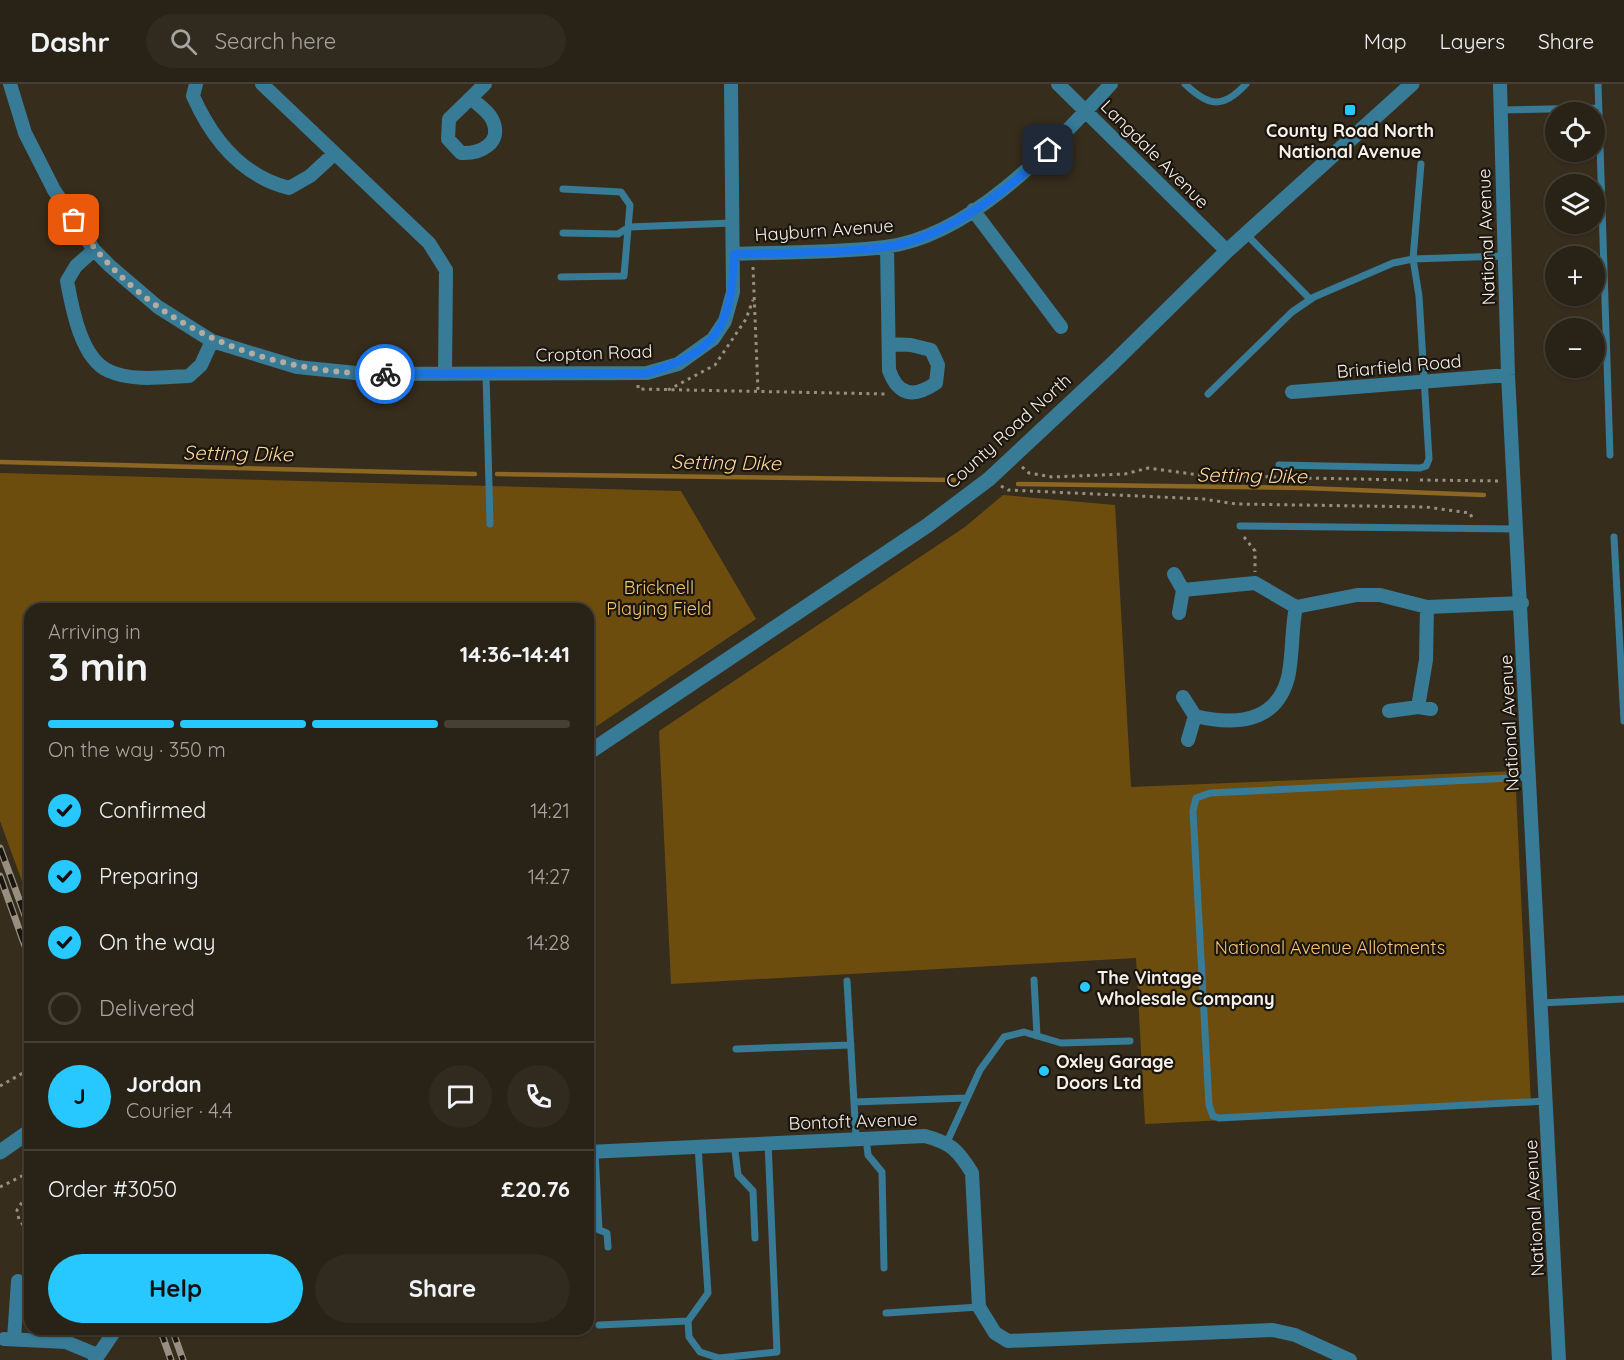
<!DOCTYPE html>
<meta charset="utf-8">
<style>
:root{--surface:#292216;--page:#312a1f;--text:#f1f3f6;--muted:#a5a4a1;--line:#453f35;--accent:#27c8ff}
body{margin:0;font-family:Quicksand,sans-serif;background:var(--page);color:var(--text);height:100vh;display:flex;flex-direction:column;font-size:22px;white-space:nowrap}
*{box-sizing:border-box;margin:0}
p{font-size:20px;color:var(--muted)}
.icon{flex:none;width:33px;height:33px;fill:none;stroke:currentColor;stroke-width:2;stroke-linecap:round;stroke-linejoin:round}
.map{position:relative;flex:1;overflow:hidden}
.sheet{position:absolute;left:24px;top:519px;width:570px;height:732px;display:flex;flex-direction:column;background:var(--surface);border-radius:18px;box-shadow:0 2px 4px #0004,0 0 0 2px var(--line)}
.sheet>*{flex:none}
.controls{position:absolute;left:1545px;top:18px;display:grid;gap:12px}
.controls a{display:grid;place-items:center;width:60px;height:60px;border-radius:50%;background:var(--surface);box-shadow:0 2px 4px #0004,0 0 0 2px var(--line);font-size:30px}
.pin{position:absolute;display:grid;place-items:center;width:51px;height:51px;color:#fff;margin:-26px;border-radius:12px;box-shadow:0 3px 9px #0006}
.courier{position:absolute;display:grid;place-items:center;width:60px;height:60px;margin:-30px;border:4px solid #1a73e8;border-radius:50%;background:#fff;color:#222;box-shadow:0 2px 8px #0007}
.headline em{font-style:normal;font-weight:800}
.headline div{display:flex;flex-direction:column-reverse}
.headline{display:flex;align-items:center;justify-content:space-between;height:102px;padding:0 24px}
h1{font-size:39px;font-weight:800;line-height:45px}
.bar{display:grid;grid-template-columns:repeat(4,1fr);gap:9px 6px;align-content:center;height:72px;padding:0 24px}
.bar i{height:8px;border-radius:4px;background:var(--line)}
.bar .selected{background:var(--accent)}
.bar p{grid-column:span 4}
.line{display:flex;align-items:center;gap:15px;padding:0 24px;border-top:2px solid var(--line)}
.line div{flex:1}
.round{display:grid;place-items:center;flex:none;width:63px;height:63px;border-radius:32px;background:var(--page)}
ol{padding:0 24px;list-style:none}
li{display:flex;align-items:center;gap:18px;height:66px}
li p{margin-inline-start:auto}
li .icon{padding:6px;border-radius:50%;background:var(--accent);color:#111;stroke-width:4}
li:last-child{color:var(--muted)}
li i{width:33px;height:33px;border:3px solid var(--line);border-radius:50%}
.cta{display:flex;gap:12px;margin-top:auto;padding:12px 24px}
.cta a{flex:1;height:69px;border-radius:36px;background:var(--accent);color:#111;font-size:24px;font-weight:800;line-height:69px;text-align:center}
.cta a+a{background:var(--page);color:var(--text)}
header{display:flex;align-items:center;gap:36px;box-sizing:border-box;height:84px;padding:0 30px;background:var(--surface);border-bottom:2px solid var(--line)}
header strong{font-size:28px}
nav{display:flex;gap:33px;margin-inline-start:auto;font-size:21px}
.search{width:420px;height:54px;background:var(--page);display:flex;align-items:center;gap:15px;box-sizing:border-box;padding:0 21px;border-radius:33px;color:var(--muted);font-size:22px}
.map>svg:first-child{display:block}
.green{fill:#6d4d0e}
.lines{fill:none;stroke-linecap:round;stroke-linejoin:round}
.stream{stroke:#8c6623;stroke-width:4.5}
.path{stroke:#978f82;stroke-width:3;stroke-dasharray:3 4.5;stroke-linecap:butt}
.service{stroke:#377b97;stroke-width:7}
.minor{stroke:#377b97;stroke-width:14}
.tertiary{stroke:#377b97;stroke-width:15}
.rail-casing{stroke:#988f82;stroke-width:7}
.rail{stroke:#1a160f;stroke-width:4.5;stroke-dasharray:14;stroke-linecap:butt}
.done{stroke:#b4aca0;stroke-width:6;stroke-dasharray:0 10.8}
.route{stroke:#1a73e8;stroke-width:8}
.poi-dot{fill:#27c8ff;stroke:#1a160f;stroke-width:2}
.labels{text-anchor:middle;dominant-baseline:central;stroke-width:4.5;stroke-linejoin:round;paint-order:stroke}
.poi-label{font-size:18px;font-weight:bold;fill:#f8f1e7;stroke:#1a160f;text-anchor:start}
.street-label{font-size:18px;fill:#f8f1e7;stroke:#1a160f}
.park-label{font-size:18px;fill:#f8c46e;stroke:#1a160f}
.water-label{font-size:20px;font-style:italic;fill:#fdd598;stroke:#1a160f}
</style>
<header>
<strong>Dashr</strong>
<div class="search"><svg class="icon" aria-label="search" viewBox="0 0 24 24"><circle cx="10" cy="10" r="6"/><path d="M15 15l6 6"/></svg>Search here</div>
<nav><a>Map</a><a>Layers</a><a>Share</a></nav>
</header>
<div class="map">
<svg width="1624" height="1276" viewBox="0 0 1624 1276">
<rect width="100%" height="100%" fill="#372d1d"/>
<path class="green" d="M0,389L681,407L756,535L588,648V525H30V819L0,737Z
M1003,411L1115,421L1131,703L1515,687L1531,1021L1145,1040L1136,874L671,900L659,647L965,443Z"/>
<g class="lines">
<path class="stream" d="M0,378L475,390
M497,390L954,396
M1018,400L1304,404L1484,411"/>
<path class="path" d="M753,183L758,307
M638,301V305L886,310
M668,306L715,281L746,235L753,216
M1022,383L1029,389L1052,393L1125,390L1148,384L1199,391L1279,393
M1301,394L1408,396
M1420,396L1501,397
M1001,402L1008,406L1203,415L1236,420L1426,423L1470,429L1473,436
M1244,453L1255,467V488
M0,1002L30,985
M0,1103L30,1088
M30,1106L17,1126L19,1136L30,1149"/>
<path class="service" d="M1185,0C1209,23 1223,25 1246,0
M1598,0L1610,371
M1501,26L1598,24
M563,149L618,150L629,143L732,139
M1246,150L1310,215
M561,193L624,192L630,121L621,108L563,105
M486,290L490,440
M1208,310L1292,228L1314,213L1393,179L1413,175L1504,172
M1279,381L1420,384L1426,382L1429,375L1419,212L1413,175L1421,80
M1240,442L1516,445
M1614,453L1624,637
M1530,693L1210,709L1196,714L1193,727L1209,1021L1213,1032L1219,1034L1546,1017
M1034,896L1037,952
M847,897L856,1053
M1541,919L1624,915
M736,965L851,961
M854,1018L967,1014
M866,1053L868,1071L882,1088L884,1184
M947,1058L980,986L1004,953L1024,948L1061,959L1130,957
M734,1059L738,1091L753,1107L755,1154
M698,1062L708,1209L688,1237L689,1253L700,1268L719,1274L777,1268L768,1058
M595,1068L599,1146L607,1149L608,1163
M886,1229L979,1223
M599,1241L688,1237"/>
<path class="minor" d="M10,0L25,49L54,106L94,166L110,182L158,223L212,257L297,283L366,290L647,289L678,280L713,255L725,237L733,208L731,0
M196,0L193,12C212,55 242,92 289,104L310,92L334,70
M262,0L429,159L446,186L445,289
M1058,0L1227,167
M1500,0L1508,291L1559,1276
M471,14C477,20 488,27 492,35C504,59 480,70 461,69L448,55L449,35L485,0
M973,126L1061,243
M887,163L889,286C898,312 914,314 936,299L938,281L931,266L911,261L889,260
M94,166L76,182L67,197C72,224 81,275 109,287C133,298 164,293 189,292L201,281L212,257
M734,170C784,168 835,169 885,163C973,152 1054,61 1111,0
M1292,308L1508,291
M1174,490L1183,506L1179,529
M1183,506L1255,499L1296,523L1357,511H1380L1427,523L1522,519
M1183,613L1195,632L1188,656
M1418,623L1426,576L1427,523
M1389,627L1418,623L1431,625
M1195,632C1233,641 1274,640 1287,597C1293,579 1291,545 1296,523
M588,1068L925,1052C951,1059 958,1066 972,1089L979,1223L995,1249L1008,1257L1273,1246L1295,1251L1350,1276
M4,1255L66,1258L97,1271
M14,1255L18,1197
M95,1276L116,1245"/>
<path class="tertiary" d="M588,669L928,441L989,395L1111,281L1227,167L1412,0
M0,1068L30,1047"/>
<defs>
<path id="rail" d="M0,764L30,845
M0,792L30,876
M160,1245L171,1276
M172,1245L183,1276"/>
</defs>
<use href="#rail" class="rail-casing"/>
<use href="#rail" class="rail"/>
</g>
<g class="lines">
<path class="done" d="M74,136C143,241 261,290 385,290"/>
<path class="route" d="M385,290L647,289C718,268 732,242 734,170C784,168 835,170 885,163C942,156 1009,107 1048,66"/>
</g>
<g class="poi-dot">
<rect x="1344" y="20" width="12" height="12" rx="3"/>
<circle cx="1085" cy="903" r="6"/>
<circle cx="1044" cy="987" r="6"/>
</g>
<g class="labels">
<g class="poi-label">
<text x="1350" y="46" text-anchor="middle">County Road North<tspan x="1350" dy="21">National Avenue</tspan></text>
<text x="1097" y="893">The Vintage<tspan x="1097" dy="21">Wholesale Company</tspan></text>
<text x="1056" y="977">Oxley Garage<tspan x="1056" dy="21">Doors Ltd</tspan></text>
</g>
<g class="street-label">
<text transform="translate(1155 70) rotate(45)">Langdale Avenue</text>
<text transform="translate(824 146) rotate(-4)">Hayburn Avenue</text>
<text transform="translate(1486 153) rotate(-92)">National Avenue</text>
<text transform="translate(594 269) rotate(-2)">Cropton Road</text>
<text transform="translate(1399 282) rotate(-5)">Briarfield Road</text>
<text transform="translate(1008 347) rotate(-42)">County Road North</text>
<text transform="translate(1509 639) rotate(-93)">National Avenue</text>
<text transform="translate(853 1037) rotate(-2)">Bontoft Avenue</text>
<text transform="translate(1534 1124) rotate(-93)">National Avenue</text>
</g>
<g class="park-label">
<text x="659" y="503">Bricknell<tspan x="659" dy="21">Playing Field</tspan></text>
<text x="1330" y="863">National Avenue Allotments</text>
</g>
<g class="water-label">
<text transform="translate(238 369) rotate(1)">Setting Dike</text>
<text transform="translate(726 378) rotate(1)">Setting Dike</text>
<text transform="translate(1252 391) rotate(1)">Setting Dike</text>
</g>
</g>
</svg>
<div class="controls">
<a><svg class="icon" aria-label="locate" viewBox="0 0 24 24"><circle cx="12" cy="12" r="6"/><path d="M12 2v4M12 18v4M2 12h4M18 12h4"/></svg></a>
<a><svg class="icon" aria-label="layers" viewBox="0 0 24 24"><path d="M12 4l9 5-9 5-9-5zM3 14l9 5 9-5"/></svg></a>
<a>+</a>
<a>−</a>
</div>
<div class="pin" style="left:74px;top:136px;background:#ea580c"><svg class="icon" aria-label="bag" viewBox="0 0 24 24"><path d="M5 8h14l-1 12H6zM9 8a3 3 0 0 1 6 0"/></svg></div>
<div class="pin" style="left:1048px;top:66px;background:#1f2937"><svg class="icon" aria-label="home" viewBox="0 0 24 24"><path d="M3 11l9-7 9 7M6 9v11h12V9"/></svg></div>
<div class="courier" style="left:385px;top:290px"><svg class="icon" aria-label="bike" viewBox="0 0 24 24"><circle cx="6" cy="16" r="4"/><circle cx="18" cy="16" r="4"/><path d="M6 16l4-8h5l3 8M10 8l3 8H6M13 5h3"/></svg></div>
<section class="sheet">
<div class="headline"><div><h1>3 min</h1><p>Arriving in</p></div><em>14:36–14:41</em></div>
<div class="bar"><i class="selected"></i><i class="selected"></i><i class="selected"></i><i></i><p>On the way · 350 m</p></div>
<ol>
<li><svg class="icon" aria-label="check" viewBox="0 0 24 24"><path d="M5 12l5 5 9-10"/></svg>Confirmed<p>14:21</p></li>
<li><svg class="icon" aria-label="check" viewBox="0 0 24 24"><path d="M5 12l5 5 9-10"/></svg>Preparing<p>14:27</p></li>
<li><svg class="icon" aria-label="check" viewBox="0 0 24 24"><path d="M5 12l5 5 9-10"/></svg>On the way<p>14:28</p></li>
<li><i></i>Delivered</li>
</ol>
<div class="line" style="height:108px"><b class="round" style="background:var(--accent);color:#111">J</b><div><b>Jordan</b><p>Courier · 4.4</p></div><a class="round"><svg class="icon" aria-label="chat" viewBox="0 0 24 24"><path d="M4 5h16v11H9l-5 4z"/></svg></a><a class="round"><svg class="icon" aria-label="phone" viewBox="0 0 24 24"><path d="M5 4h4l2 5-3 2q2 4 5 5l2-3 5 2v4C11 20 4 13 5 4z"/></svg></a></div>
<div class="line" style="height:78px"><div>Order #3050</div><b>£20.76</b></div>
<div class="cta"><a>Help</a><a>Share</a></div>
</section>
</div>
